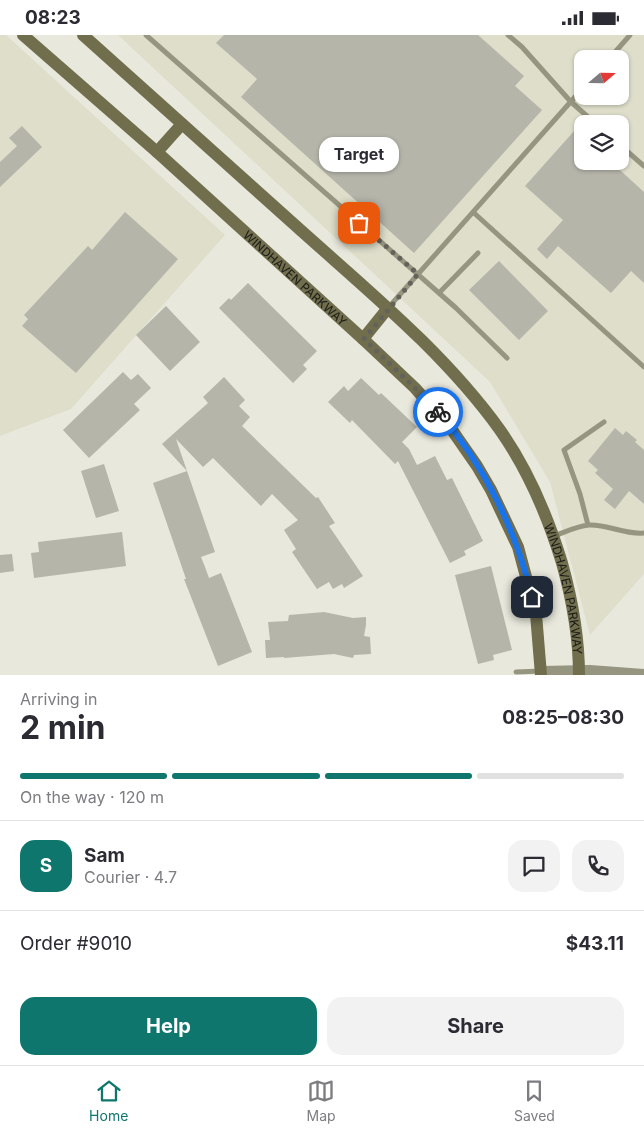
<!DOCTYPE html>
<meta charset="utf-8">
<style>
:root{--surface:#fff;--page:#f2f2f3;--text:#2b2b33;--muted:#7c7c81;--line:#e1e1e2;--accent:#0f766e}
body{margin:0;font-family:Inter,sans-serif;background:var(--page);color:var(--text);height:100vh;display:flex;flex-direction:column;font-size:19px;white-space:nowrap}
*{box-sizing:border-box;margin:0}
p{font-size:16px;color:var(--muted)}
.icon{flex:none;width:28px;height:28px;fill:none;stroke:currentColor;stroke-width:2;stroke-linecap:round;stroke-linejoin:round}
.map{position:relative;height:640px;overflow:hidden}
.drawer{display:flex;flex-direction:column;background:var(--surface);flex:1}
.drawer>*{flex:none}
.needle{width:32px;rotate:70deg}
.buttons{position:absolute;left:574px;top:15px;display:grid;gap:10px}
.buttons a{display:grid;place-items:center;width:55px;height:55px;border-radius:10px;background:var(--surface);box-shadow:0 1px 4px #0004;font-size:25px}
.pin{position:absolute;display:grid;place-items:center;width:42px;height:42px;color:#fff;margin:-21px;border-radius:10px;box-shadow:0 2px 8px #0006}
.courier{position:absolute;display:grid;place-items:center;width:50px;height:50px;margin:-25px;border:4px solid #1a73e8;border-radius:50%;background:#fff;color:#222;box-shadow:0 1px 6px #0007}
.bubble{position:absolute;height:35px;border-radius:15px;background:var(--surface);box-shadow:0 1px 4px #0004;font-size:16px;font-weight:700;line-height:35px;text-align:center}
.head em{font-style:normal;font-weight:700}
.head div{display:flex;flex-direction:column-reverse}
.head{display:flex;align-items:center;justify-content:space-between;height:85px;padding:0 20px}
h1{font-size:32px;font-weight:700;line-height:38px}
.bar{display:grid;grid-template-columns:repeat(4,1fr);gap:8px 5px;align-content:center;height:60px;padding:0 20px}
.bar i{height:6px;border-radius:4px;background:var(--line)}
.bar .selected{background:var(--accent)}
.bar p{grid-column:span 4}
.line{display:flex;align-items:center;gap:12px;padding:0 20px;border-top:1px solid var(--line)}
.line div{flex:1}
.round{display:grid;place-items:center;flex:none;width:52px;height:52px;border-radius:15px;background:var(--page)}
.cta{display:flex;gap:10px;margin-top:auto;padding:10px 20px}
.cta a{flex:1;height:58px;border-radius:15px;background:var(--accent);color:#fff;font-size:20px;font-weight:700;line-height:58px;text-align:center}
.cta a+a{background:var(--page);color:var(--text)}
.status{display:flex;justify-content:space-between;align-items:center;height:35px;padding:0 25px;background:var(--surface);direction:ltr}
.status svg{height:14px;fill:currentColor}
.tabs{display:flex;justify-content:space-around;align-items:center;height:70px;border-top:1px solid var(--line);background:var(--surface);font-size:14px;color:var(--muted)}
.tabs a{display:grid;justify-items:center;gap:2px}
.tabs .selected{color:var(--accent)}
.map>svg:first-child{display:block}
.built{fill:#dedecb;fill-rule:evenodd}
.building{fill:#b6b5aa}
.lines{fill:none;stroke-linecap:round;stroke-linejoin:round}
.service{stroke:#96957f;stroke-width:5}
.minor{stroke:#96957f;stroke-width:10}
.secondary{stroke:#706e4d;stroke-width:12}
.done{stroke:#63635c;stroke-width:5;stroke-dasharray:0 9}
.route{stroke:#1a73e8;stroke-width:6}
.labels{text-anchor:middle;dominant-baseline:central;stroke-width:4;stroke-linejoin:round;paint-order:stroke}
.street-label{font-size:12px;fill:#1b1b17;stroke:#fff}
</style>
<div class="status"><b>08:23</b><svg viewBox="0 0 49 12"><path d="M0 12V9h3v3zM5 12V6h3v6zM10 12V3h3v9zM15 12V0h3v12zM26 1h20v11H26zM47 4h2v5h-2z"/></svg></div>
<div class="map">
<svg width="644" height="640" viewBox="0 0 644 640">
<rect width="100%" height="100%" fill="#e9e8dd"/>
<path class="built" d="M0,0H6L225,200L71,374L0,401Z
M118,0H644V539L590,600L550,447L490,347ZM582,24H620V61H582ZM582,89H620V126H582Z"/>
<path class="building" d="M224,0H478L524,41L515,51L542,75L414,218L241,62L257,44L216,8Z
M22,91L42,112L0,152V127L17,111L9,103Z
M575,95L582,102V126H610L644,157V248L631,236L611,258L558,211L547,224L537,214L563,185L525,151Z
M125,177L178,224L76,338L22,291L28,284L24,280L88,211L92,215Z
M499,226L548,276L519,305L469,255Z
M248,248L317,316L303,330L307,334L293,348L219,273L229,263L231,265Z
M166,271L200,307L170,336L136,300Z
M123,337L131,345L138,339L151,353L134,369L140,375L89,423L63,395Z
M224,342L245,365L239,371L250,382L242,391L316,463L318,462L335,488L329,491L363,541L344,553L342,549L333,554L329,547L317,554L292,517L296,514L284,495L298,485L272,459L261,471L213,423L203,432L176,404L187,436L162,409L208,368L203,362Z
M361,343L379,360L381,358L417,392L402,407L409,414L417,430L435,421L447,445L452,443L483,506L464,516L466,520L450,528L398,426L395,429L352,385L350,388L328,367L344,351L348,356Z
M615,393L623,400L626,396L637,405L635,407L644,415V469L629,456L615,474L604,465L613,454L595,438L598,435L588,426Z
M104,429L119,476L96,483L81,436Z
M187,436L215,517L201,522L205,532L209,543L221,538L252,617L218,631L184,544H186L153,448Z
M122,497L126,531L34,543L31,518L39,517L38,507Z
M12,519L14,536L0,538V520Z
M491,531L512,615L493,620L494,625L478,629L455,540Z
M324,577L353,583L366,582V590L364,601L370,602L371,619L354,620L353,623L334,619L284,623V622L266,623L265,605H270L268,587L288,586L289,580Z"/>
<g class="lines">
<path class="service" d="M146,0L456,273L507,323
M508,0L522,12L571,67L596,89
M609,24L630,0
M620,110L644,131
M473,177L644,332
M439,258L478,218
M388,273L582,54
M588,490L580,459L564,415L604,387
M554,501C565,497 577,491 589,490C607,489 625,500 644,498
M516,637L541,636"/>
<path class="minor" d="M541,636L590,635L644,639"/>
<g class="secondary">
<path id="s1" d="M23,0L157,117L363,304L415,353L452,395L477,431L491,455L518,512L536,579L541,640"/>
<path id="s2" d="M83,0C154,64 225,127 296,191C367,255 444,317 500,395C528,435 548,482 562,528C572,564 579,602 579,640"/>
<path d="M157,117L182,89"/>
<path d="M363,304L388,273"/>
</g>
</g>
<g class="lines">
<path class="done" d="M359,188L418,239L364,304L415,353L438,377"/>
<path class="route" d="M438,377C484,429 516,495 532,562"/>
</g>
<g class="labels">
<g class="street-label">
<text stroke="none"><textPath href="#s1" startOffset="365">WINDHAVEN PARKWAY</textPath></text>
<text stroke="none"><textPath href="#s2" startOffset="748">WINDHAVEN PARKWAY</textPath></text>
</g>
</g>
</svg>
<div class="buttons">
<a><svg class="needle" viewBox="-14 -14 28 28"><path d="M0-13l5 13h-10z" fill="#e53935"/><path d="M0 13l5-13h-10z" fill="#7c7c81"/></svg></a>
<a><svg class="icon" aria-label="layers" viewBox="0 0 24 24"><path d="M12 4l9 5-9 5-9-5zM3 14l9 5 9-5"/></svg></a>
</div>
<div class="pin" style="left:359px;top:188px;background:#ea580c"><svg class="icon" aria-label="bag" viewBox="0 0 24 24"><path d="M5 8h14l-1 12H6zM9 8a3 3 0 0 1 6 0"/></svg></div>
<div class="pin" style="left:532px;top:562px;background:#1f2937"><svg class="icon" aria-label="home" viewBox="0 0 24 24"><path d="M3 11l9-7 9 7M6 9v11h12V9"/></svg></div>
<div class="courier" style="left:438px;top:377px"><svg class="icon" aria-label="bike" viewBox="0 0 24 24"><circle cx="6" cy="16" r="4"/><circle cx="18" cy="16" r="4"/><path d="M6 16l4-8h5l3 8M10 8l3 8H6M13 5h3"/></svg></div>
<div class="bubble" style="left:319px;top:102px;width:80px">Target</div>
</div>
<section class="drawer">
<div class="head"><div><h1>2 min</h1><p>Arriving in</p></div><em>08:25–08:30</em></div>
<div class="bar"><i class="selected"></i><i class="selected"></i><i class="selected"></i><i></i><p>On the way · 120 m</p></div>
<div class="line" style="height:90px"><b class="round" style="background:var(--accent);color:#fff">S</b><div><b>Sam</b><p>Courier · 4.7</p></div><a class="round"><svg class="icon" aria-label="chat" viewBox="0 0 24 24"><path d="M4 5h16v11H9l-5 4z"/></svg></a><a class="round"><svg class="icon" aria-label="phone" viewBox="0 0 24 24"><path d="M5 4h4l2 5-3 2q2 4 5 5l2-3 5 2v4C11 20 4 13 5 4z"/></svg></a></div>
<div class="line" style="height:65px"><div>Order #9010</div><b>$43.11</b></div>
<div class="cta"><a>Help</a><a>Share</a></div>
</section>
<nav class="tabs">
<a class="selected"><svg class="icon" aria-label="home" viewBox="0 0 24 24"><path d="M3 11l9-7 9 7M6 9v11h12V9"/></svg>Home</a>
<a><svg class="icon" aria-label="map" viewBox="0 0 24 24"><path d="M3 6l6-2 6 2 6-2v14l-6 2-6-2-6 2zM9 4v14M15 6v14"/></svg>Map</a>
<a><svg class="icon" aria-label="saved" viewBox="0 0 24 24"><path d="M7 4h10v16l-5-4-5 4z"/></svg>Saved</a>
</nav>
